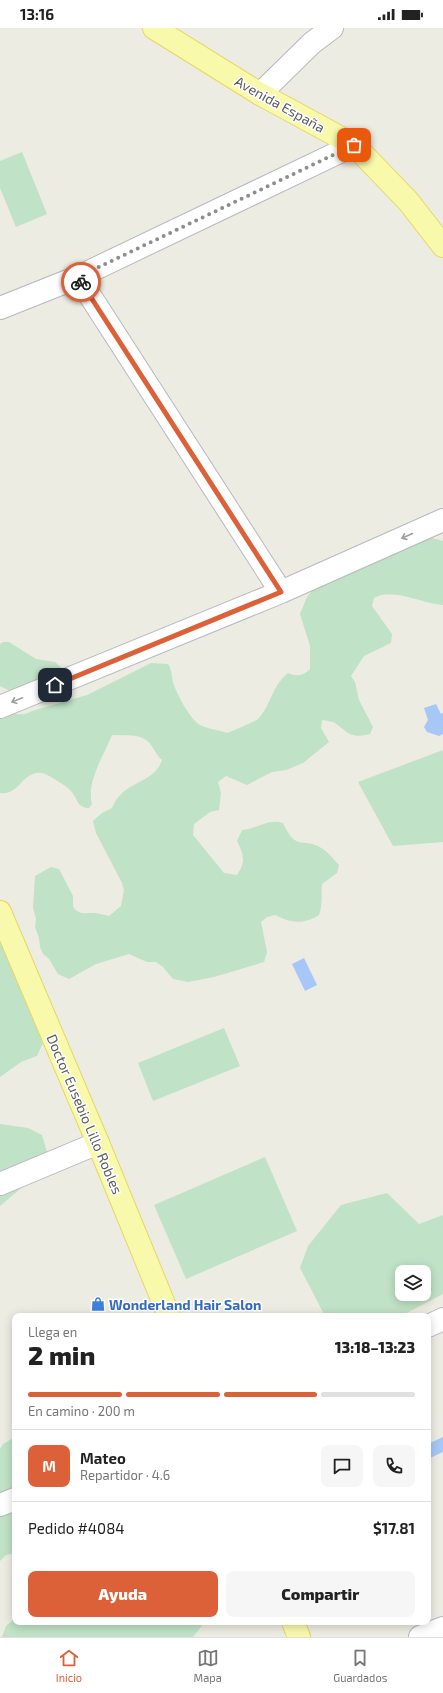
<!DOCTYPE html>
<html lang="es">
<meta charset="utf-8">
<style>
:root{--surface:#fff;--page:#f6f6f6;--text:#222;--muted:#767676;--line:#e0e0e0;--accent:#dc6038}
body{margin:0;font-family:"Exo 2",sans-serif;background:var(--page);color:var(--text);height:100vh;display:flex;flex-direction:column;font-size:15px;white-space:nowrap}
*{box-sizing:border-box;margin:0}
p{font-size:13px;color:var(--muted)}
.icon{flex:none;width:22px;height:22px;fill:none;stroke:currentColor;stroke-width:2;stroke-linecap:round;stroke-linejoin:round}
.map{position:relative;flex:1;overflow:hidden}
.side{position:absolute;left:12px;top:1285px;width:419px;height:312px;display:flex;flex-direction:column;background:var(--surface);border-radius:8px;box-shadow:0 2px 10px #0003}
.side>*{flex:none}
.buttons{position:absolute;left:395px;top:1237px;display:grid;gap:8px}
.buttons a{display:grid;place-items:center;width:36px;height:36px;border-radius:8px;background:var(--surface);box-shadow:0 2px 10px #0003;font-size:20px}
.pin{position:absolute;display:grid;place-items:center;width:34px;height:34px;color:#fff;margin:-17px;border-radius:8px;box-shadow:0 2px 6px #0006}
.courier{position:absolute;display:grid;place-items:center;width:40px;height:40px;margin:-20px;border:3px solid #dc6038;border-radius:50%;background:#fff;color:#222;box-shadow:0 1px 5px #0007}
.head em{font-style:normal;font-weight:800}
.head div{display:flex;flex-direction:column-reverse}
.head{display:flex;align-items:center;justify-content:space-between;height:68px;padding:0 16px}
h1{font-size:26px;font-weight:800;line-height:30px}
.bar{display:grid;grid-template-columns:repeat(4,1fr);gap:6px 4px;align-content:center;height:48px;padding:0 16px}
.bar i{height:5px;border-radius:3px;background:var(--line)}
.bar .active{background:var(--accent)}
.bar p{grid-column:span 4}
.line{display:flex;align-items:center;gap:10px;padding:0 16px;border-top:1px solid var(--line)}
.line div{flex:1}
.round{display:grid;place-items:center;flex:none;width:42px;height:42px;border-radius:8px;background:var(--page)}
.action{display:flex;gap:8px;margin-top:auto;padding:8px 16px}
.action a{flex:1;height:46px;border-radius:8px;background:var(--accent);color:#fff;font-size:16px;font-weight:800;line-height:46px;text-align:center}
.action a+a{background:var(--page);color:var(--text)}
.status{display:flex;justify-content:space-between;align-items:center;height:28px;padding:0 20px;background:var(--surface);direction:ltr}
.status svg{height:11px;fill:currentColor}
.tabs{display:flex;justify-content:space-around;align-items:center;height:56px;border-top:1px solid var(--line);background:var(--surface);font-size:11px;color:var(--muted)}
.tabs a{display:grid;justify-items:center;gap:2px}
.tabs .active{color:var(--accent)}
.map>svg:first-child{display:block}
.green{fill:#c0e2c6;fill-rule:evenodd}
.water{fill:#a6c7f8}
.lines{fill:none;stroke-linecap:round;stroke-linejoin:round}
.minor-casing{stroke:#b7b9be;stroke-width:24}
.major-casing{stroke:#e6d761;stroke-width:24}
.minor{stroke:#fff;stroke-width:22}
.major{stroke:#f8f9ab;stroke-width:22}
.oneway{stroke:#9c9ea1}
.done{stroke:#8d8f8f;stroke-width:4;stroke-dasharray:0 7.2}
.route{stroke:#dc6038;stroke-width:5}
.labels{text-anchor:middle;dominant-baseline:central;stroke-width:3;stroke-linejoin:round;paint-order:stroke}
.street-label{font-size:14px;fill:#5a5d62;stroke:#fff}
.shop-label{font-size:14px;font-weight:bold;fill:#366cbe;stroke:#fff;text-anchor:start}
</style>
<div class="status"><b>13:16</b><svg viewBox="0 0 49 12"><path d="M0 12V9h3v3zM5 12V6h3v6zM10 12V3h3v9zM15 12V0h3v12zM26 1h20v11H26zM47 4h2v5h-2z"/></svg></div>
<div class="map">
<svg width="443" height="1609" viewBox="0 0 443 1609">
<rect width="100%" height="100%" fill="#ecece2"/>
<path class="green" d="M22,124L47,186L16,199L0,160V133Z
M429,509L443,513V577C422,576 393,559 374,570L372,578L392,606L391,615L364,628L351,648L355,654L359,672L373,699L370,706C350,711 349,705 335,695C332,693 326,693 322,692L321,700L329,714L303,735L286,742L272,744L247,757L226,748L218,754L221,765L219,782L210,784L194,796L193,807L224,845L237,847C246,834 244,827 237,813L242,802C257,801 268,790 283,795C298,826 302,807 323,821C329,825 334,832 339,837L337,845L322,856C321,867 323,876 319,887C303,897 291,895 275,887L267,889L261,894L267,924L264,934L214,949L188,954L173,951L163,939L156,934H147L129,926L96,936L69,951L58,946L49,931L43,926L40,919L39,910L35,899L36,891L33,880L35,848L51,839L59,841L73,868V879C80,887 83,885 93,885C98,885 104,887 109,888L121,878L124,862L122,855L96,805L93,793L102,785L112,780C124,751 154,757 162,732C157,728 155,722 151,717C142,704 126,708 112,707C104,727 86,754 92,776L89,780C77,780 78,771 71,763C67,758 47,746 42,745C22,742 20,768 0,765V678C12,685 20,690 32,683L87,667L151,635L168,636C173,644 171,649 174,657C178,668 190,691 200,697C208,701 219,702 227,705C233,703 256,693 258,691C272,676 271,659 288,645C298,649 303,648 310,641V618L300,586L307,569L312,563L335,550Z
M3,614H9L36,631L55,634L64,642L14,665L0,658V616Z
M443,722V814L393,818L358,754Z
M0,874L44,1013L37,1028L21,1034L0,1049Z
M224,1000L240,1038L153,1073L138,1035Z
M0,1096L28,1100L42,1107L47,1124L45,1140L0,1178Z
M265,1129L297,1203L186,1251L154,1177Z
M387,1165L419,1196L443,1187V1266L401,1288H325L300,1240L308,1218L341,1177ZM402,1244H424V1266H402Z
M15,1409V1525L6,1527L0,1533V1421L3,1416Z
M15,1590V1594H205L193,1609H2L6,1598Z"/>
<path class="water" d="M436,676L441,686L443,685V706L439,708L427,704L424,699L428,692L424,680Z
M304,930L317,957L305,963L292,936Z
M443,1409V1424L430,1430L428,1425V1416Z"/>
<g class="lines">
<defs>
<path id="minor" d="M260,66L312,15L332,0
M78,249L281,564
M0,280L78,249L354,117
M0,679L281,564L443,492
M0,1156L98,1115
M428,1298L443,1291
M0,1477L15,1471
M420,1609L443,1600"/>
<path id="major" d="M154,0L260,66L354,117L408,173L443,218
M0,884L98,1115L169,1288
M293,1594L299,1609"/>
</defs>
<use href="#minor" class="minor-casing"/>
<use href="#major" class="major-casing"/>
<use href="#minor" class="minor"/>
<use href="#major" class="major"/>
</g>
<defs><path id="oneway-shaft" d="M-6 0H5M1.5-3L5.5 0L1.5 3" fill="none" stroke-width="1.6" stroke-linecap="round" stroke-linejoin="round"/></defs>
<g class="oneway">
<use href="#oneway-shaft" transform="translate(407 508) rotate(156)"/>
<use href="#oneway-shaft" transform="translate(17 672) rotate(158)"/>
</g>
<g class="lines">
<path class="done" d="M81,254L78,249L354,117"/>
<path class="route" d="M55,657L281,564L81,254"/>
</g>
<defs>
<symbol id="shop-bare" viewBox="-9 -9 18 18"><path d="M-5-2.5h2.3a2.7 3.5 0 0 1 5.4 0H5L5.5 6h-11ZM-1.5-2.5h3a1.5 2.3 0 0 0-3 0Z" fill="#3f7fe0" stroke="#fff" stroke-width="2.5" paint-order="stroke"/></symbol>
</defs>
<g fill-rule="evenodd">
<use href="#shop-bare" x="88" y="1266" width="20" height="20"/>
</g>
<g class="labels">
<g class="street-label">
<text transform="translate(280 76) rotate(29)">Avenida España</text>
<text transform="translate(85 1086) rotate(67)">Doctor Eusebio Lillo Robles</text>
</g>
<g class="shop-label">
<text x="109" y="1276">Wonderland Hair Salon</text>
</g>
</g>
</svg>
<div class="buttons">
<a><svg class="icon" aria-label="layers" viewBox="0 0 24 24"><path d="M12 4l9 5-9 5-9-5zM3 14l9 5 9-5"/></svg></a>
</div>
<div class="pin" style="left:354px;top:117px;background:#ea580c"><svg class="icon" aria-label="bag" viewBox="0 0 24 24"><path d="M5 8h14l-1 12H6zM9 8a3 3 0 0 1 6 0"/></svg></div>
<div class="pin" style="left:55px;top:657px;background:#1f2937"><svg class="icon" aria-label="home" viewBox="0 0 24 24"><path d="M3 11l9-7 9 7M6 9v11h12V9"/></svg></div>
<div class="courier" style="left:81px;top:254px"><svg class="icon" aria-label="bike" viewBox="0 0 24 24"><circle cx="6" cy="16" r="4"/><circle cx="18" cy="16" r="4"/><path d="M6 16l4-8h5l3 8M10 8l3 8H6M13 5h3"/></svg></div>
<section class="side">
<div class="head"><div><h1>2 min</h1><p>Llega en</p></div><em>13:18–13:23</em></div>
<div class="bar"><i class="active"></i><i class="active"></i><i class="active"></i><i></i><p>En camino · 200 m</p></div>
<div class="line" style="height:72px"><b class="round" style="background:var(--accent);color:#fff">M</b><div><b>Mateo</b><p>Repartidor · 4.6</p></div><a class="round"><svg class="icon" aria-label="chat" viewBox="0 0 24 24"><path d="M4 5h16v11H9l-5 4z"/></svg></a><a class="round"><svg class="icon" aria-label="phone" viewBox="0 0 24 24"><path d="M5 4h4l2 5-3 2q2 4 5 5l2-3 5 2v4C11 20 4 13 5 4z"/></svg></a></div>
<div class="line" style="height:52px"><div>Pedido #4084</div><b>$17.81</b></div>
<div class="action"><a>Ayuda</a><a>Compartir</a></div>
</section>
</div>
<nav class="tabs">
<a class="active"><svg class="icon" aria-label="home" viewBox="0 0 24 24"><path d="M3 11l9-7 9 7M6 9v11h12V9"/></svg>Inicio</a>
<a><svg class="icon" aria-label="map" viewBox="0 0 24 24"><path d="M3 6l6-2 6 2 6-2v14l-6 2-6-2-6 2zM9 4v14M15 6v14"/></svg>Mapa</a>
<a><svg class="icon" aria-label="saved" viewBox="0 0 24 24"><path d="M7 4h10v16l-5-4-5 4z"/></svg>Guardados</a>
</nav>
